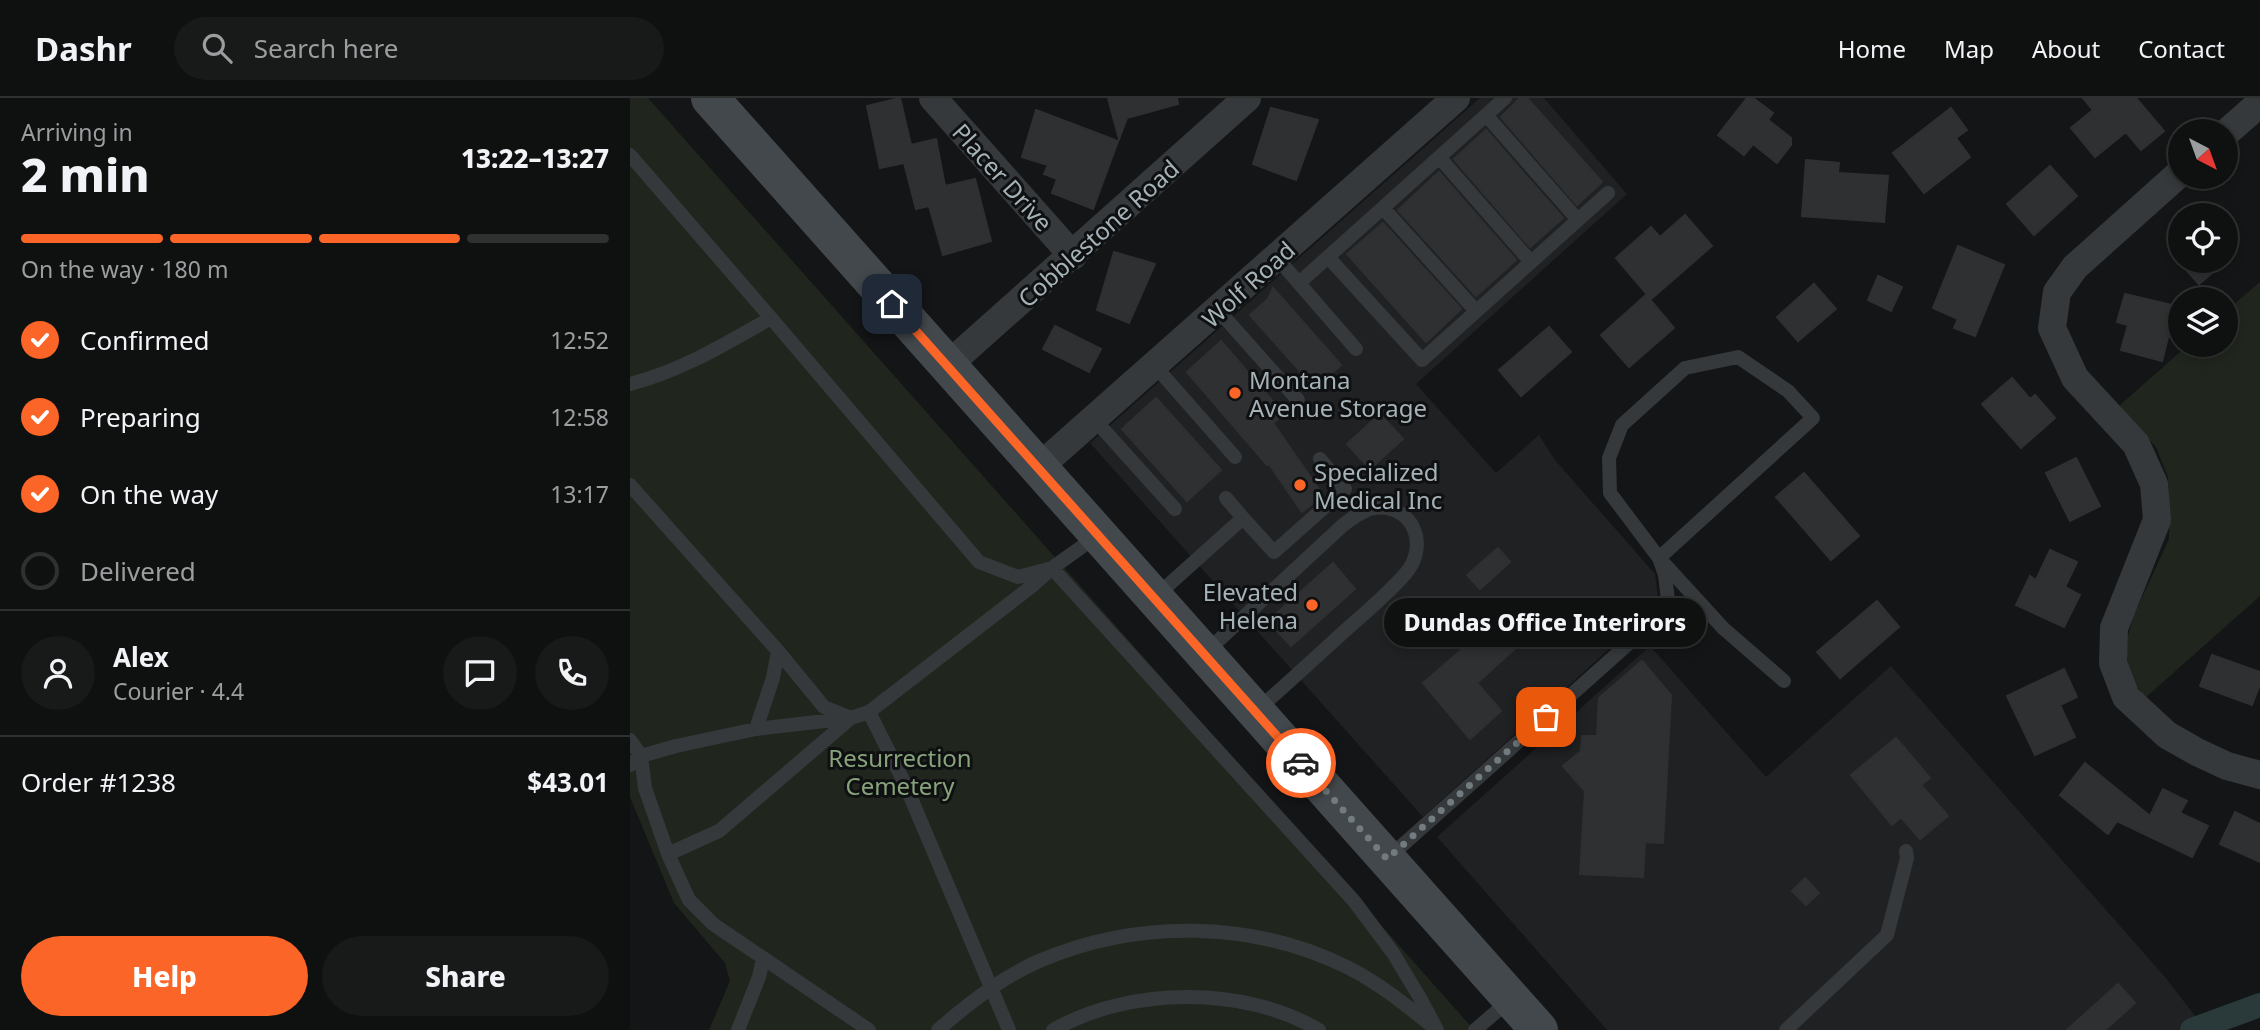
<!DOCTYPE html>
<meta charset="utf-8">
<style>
:root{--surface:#0f1010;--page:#181919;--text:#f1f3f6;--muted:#9b9d9f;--line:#2f3030;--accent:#fb6527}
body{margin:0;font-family:"Noto Sans",sans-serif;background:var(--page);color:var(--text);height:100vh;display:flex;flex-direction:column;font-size:26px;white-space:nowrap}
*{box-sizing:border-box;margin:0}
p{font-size:23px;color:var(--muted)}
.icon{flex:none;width:38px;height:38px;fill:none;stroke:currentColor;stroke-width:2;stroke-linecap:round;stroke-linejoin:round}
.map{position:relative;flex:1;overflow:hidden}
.side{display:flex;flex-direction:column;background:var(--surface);width:630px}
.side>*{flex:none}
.needle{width:46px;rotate:139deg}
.controls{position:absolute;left:1538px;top:21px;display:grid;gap:14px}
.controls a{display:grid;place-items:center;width:70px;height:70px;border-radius:50%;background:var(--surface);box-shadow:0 4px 10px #0003,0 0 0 2px var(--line);font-size:35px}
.pin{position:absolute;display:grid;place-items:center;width:60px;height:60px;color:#fff;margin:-30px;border-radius:14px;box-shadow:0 4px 10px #0006}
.courier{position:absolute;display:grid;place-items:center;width:70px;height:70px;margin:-35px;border:5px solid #fb6527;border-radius:50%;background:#fff;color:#222;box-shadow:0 2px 9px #0007}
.bubble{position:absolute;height:49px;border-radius:24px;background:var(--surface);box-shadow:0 4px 10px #0003,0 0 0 2px var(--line);font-size:23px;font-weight:800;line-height:49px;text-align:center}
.overview em{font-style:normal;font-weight:800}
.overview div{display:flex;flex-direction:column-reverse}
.overview{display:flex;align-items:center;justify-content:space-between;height:119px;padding:0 21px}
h1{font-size:46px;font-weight:800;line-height:52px}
.bar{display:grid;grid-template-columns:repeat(4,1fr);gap:10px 7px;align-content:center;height:84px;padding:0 21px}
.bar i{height:9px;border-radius:5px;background:var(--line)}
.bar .current{background:var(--accent)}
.bar p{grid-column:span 4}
.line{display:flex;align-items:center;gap:18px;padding:0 21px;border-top:2px solid var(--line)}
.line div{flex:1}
.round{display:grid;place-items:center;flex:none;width:74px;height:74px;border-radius:37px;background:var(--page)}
ol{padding:0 21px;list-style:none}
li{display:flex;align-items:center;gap:21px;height:77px}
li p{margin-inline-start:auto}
li .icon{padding:7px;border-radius:50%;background:var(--accent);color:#fff;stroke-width:4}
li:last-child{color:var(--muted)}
li i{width:38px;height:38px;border:4px solid var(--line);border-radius:50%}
.action{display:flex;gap:14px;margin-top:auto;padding:14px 21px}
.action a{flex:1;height:80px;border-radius:42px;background:var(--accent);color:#fff;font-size:28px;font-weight:800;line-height:80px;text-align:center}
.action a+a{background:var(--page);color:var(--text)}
header{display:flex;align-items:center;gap:42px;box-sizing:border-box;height:98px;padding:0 35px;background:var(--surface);border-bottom:2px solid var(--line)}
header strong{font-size:33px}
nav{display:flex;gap:38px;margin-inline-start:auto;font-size:24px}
.search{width:490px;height:63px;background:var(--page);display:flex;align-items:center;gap:18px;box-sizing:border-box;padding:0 24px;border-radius:38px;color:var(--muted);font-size:26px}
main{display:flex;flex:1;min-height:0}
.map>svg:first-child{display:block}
.built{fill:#202123}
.green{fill:#20261e}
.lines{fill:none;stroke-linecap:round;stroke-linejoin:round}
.canal{stroke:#2a3a3b;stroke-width:24}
.building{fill:#2f3032;stroke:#2e3032;stroke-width:2}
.lane{stroke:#35393c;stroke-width:14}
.street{stroke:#35393c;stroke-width:28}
.secondary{stroke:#43484c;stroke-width:38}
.done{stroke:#727b7f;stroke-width:7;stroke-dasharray:0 12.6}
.route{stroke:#fb6527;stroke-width:9}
.poi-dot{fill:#fb6527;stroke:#0f1011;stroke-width:2.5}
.labels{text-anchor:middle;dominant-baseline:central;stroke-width:6;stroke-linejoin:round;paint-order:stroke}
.street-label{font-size:24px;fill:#a5b2b7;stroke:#0f1011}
.poi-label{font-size:24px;fill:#a5b2b7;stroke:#0f1011;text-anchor:start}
.park-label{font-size:24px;fill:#88a37b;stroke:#0f1011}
</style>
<header>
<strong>Dashr</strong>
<div class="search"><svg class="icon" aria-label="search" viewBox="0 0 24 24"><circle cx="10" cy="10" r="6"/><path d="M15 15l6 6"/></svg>Search here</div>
<nav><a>Home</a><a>Map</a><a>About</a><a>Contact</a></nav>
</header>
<main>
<section class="side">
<div class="overview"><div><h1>2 min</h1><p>Arriving in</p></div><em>13:22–13:27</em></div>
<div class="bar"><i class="current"></i><i class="current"></i><i class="current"></i><i></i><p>On the way · 180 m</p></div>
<ol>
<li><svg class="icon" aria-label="check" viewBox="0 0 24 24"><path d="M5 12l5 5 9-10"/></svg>Confirmed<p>12:52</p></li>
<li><svg class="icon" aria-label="check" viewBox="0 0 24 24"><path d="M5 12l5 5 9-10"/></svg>Preparing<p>12:58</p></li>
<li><svg class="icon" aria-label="check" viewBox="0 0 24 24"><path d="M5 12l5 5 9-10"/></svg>On the way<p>13:17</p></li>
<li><i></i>Delivered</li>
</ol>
<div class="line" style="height:126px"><a class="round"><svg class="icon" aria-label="person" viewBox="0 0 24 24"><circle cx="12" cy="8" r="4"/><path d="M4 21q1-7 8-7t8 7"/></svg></a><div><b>Alex</b><p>Courier · 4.4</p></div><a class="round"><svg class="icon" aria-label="chat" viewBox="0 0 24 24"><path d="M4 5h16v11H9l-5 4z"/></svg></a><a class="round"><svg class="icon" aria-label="phone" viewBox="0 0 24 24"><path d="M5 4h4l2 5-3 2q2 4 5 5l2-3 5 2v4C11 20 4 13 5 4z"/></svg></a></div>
<div class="line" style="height:91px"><div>Order #1238</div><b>$43.01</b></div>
<div class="action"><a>Help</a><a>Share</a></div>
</section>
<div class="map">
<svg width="1630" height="932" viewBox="0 0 1630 932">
<rect width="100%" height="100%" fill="#141516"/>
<path class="built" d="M850,0H914L997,96L786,286L866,375L909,337L925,362L1025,476L1028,500L1019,515L793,719L460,345Z
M1020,548L1136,679L1261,568L1535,879L1566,919L1550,932H977L807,739Z"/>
<path class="green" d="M0,0H18L844,932H79L100,883L95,865L44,805L0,699Z
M1630,184V498L1515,600L1500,578L1495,548L1504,517L1539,441L1538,379L1526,349L1489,308L1558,247H1596V213Z"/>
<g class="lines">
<path class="canal" d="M1562,932L1630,907"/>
</g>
<path class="building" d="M270,0L281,47L306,41L315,88L345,81L361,143L313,157L299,108L286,111L274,65L250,70L237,8Z
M478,0H547L548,6L497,20L489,41Z
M890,0H897L972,84L947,107L871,19Z
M1117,0H1123L1143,15L1138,22L1161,40V47L1147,65L1123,46L1114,57L1088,37Z
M1453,0H1506L1534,33L1511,52L1496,34L1465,59L1441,30L1463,12Z
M641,10L688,22L666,82L623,66Z
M1321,10L1337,32L1326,40L1340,59L1294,95L1263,55Z
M406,12L488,43L463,111L422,95L427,81L414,76L418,67L392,59Z
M856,32L933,120L900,149L824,61Z
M1176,62L1209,65L1208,75L1258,78L1254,124L1172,118Z
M1420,68L1447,98L1404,137L1377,106Z
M809,74L886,162L846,198L768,112Z
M1055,117L1082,148L1021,201L986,160L1021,129L1030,139Z
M753,125L831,211L796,244L717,156Z
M1328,148L1374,167L1345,238L1324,230L1328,221L1303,210Z
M484,154L525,166L499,225L467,212Z
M1548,163H1596L1569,186Z
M1248,178L1272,189L1261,213L1238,202Z
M1184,186L1206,211L1168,243L1147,219Z
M643,190L711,267L685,290L620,217L638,201Z
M1495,196L1546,208L1532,263L1491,252L1498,227L1487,224Z
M1016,197L1044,230L999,269L971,237Z
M425,228L471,251L459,274L413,251Z
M919,229L941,254L891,298L869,272Z
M591,243L654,316L643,325L693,397L672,414L639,366L637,367L557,274Z
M1382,280L1400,301L1405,297L1425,320L1391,350L1352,306Z
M526,300L591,372L557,403L492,331Z
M750,316L773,341L740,371L717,346Z
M1446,360L1470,408L1440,423L1416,375Z
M1174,375L1229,438L1201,462L1146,399Z
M868,450L880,464L850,491L837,477Z
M1420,452L1447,464L1435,489L1450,497L1434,529L1386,507L1400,478L1406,482Z
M703,465L725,491L661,548L638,523Z
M1247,503L1269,529L1210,580L1187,554Z
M876,513L900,537L847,585L871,613L840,641L793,585Z
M1582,557L1630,574V586L1622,607L1570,588Z
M1012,563L1041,597L1033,745L1015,744L1013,779L950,776L955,693L933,668L951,653L952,638H967L969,600Z
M1434,571L1447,599L1430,607L1445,639L1405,657L1377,598Z
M1266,640L1300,680L1291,687L1318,718L1290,741L1271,719L1262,727L1221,677Z
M1455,665L1520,718L1533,691L1557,703L1550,715L1578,728L1562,759L1487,723L1478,736L1430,697Z
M1605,714L1630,726V764L1590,746Z
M1175,780L1189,795L1176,807L1162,793Z
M1488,886L1505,905L1475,932H1437Z"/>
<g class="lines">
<path class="lane" d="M856,17L948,122
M0,57L141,220
M809,59L901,164
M753,110L846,213
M698,159L792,262L978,95
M647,160L726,251
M669,185L875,0
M588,212L668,302
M525,268L605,359
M0,286C51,273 95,246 141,220L349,464L388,479L422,470L724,803L763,855L790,900L807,932
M464,321L545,411
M0,387L148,553L194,609L221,620L89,733L38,756
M596,400L613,420
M525,499L613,420L644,454L715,391L690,361
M576,554L712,428C721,421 732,412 744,410C782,405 800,446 776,475C759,495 737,513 718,530C687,558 657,586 626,613
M239,614L275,686L379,932
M126,631L143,580L148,553
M0,642L11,658L15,690L38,756L59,802L83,826L239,932
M0,667L11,658L46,648L126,631L221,620L239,614L402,488L422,470L467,438
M758,760L1025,522L1038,502L1035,477L1029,460L980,395L979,360L992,327L1055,270L1108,259L1158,293L1183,320L1029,460L1093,530L1154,583
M108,932L129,879L133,861
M308,932C339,905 371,880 409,863C507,821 623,822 719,870C750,886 776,907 802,928
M423,932C499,889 613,887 689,932
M845,932L881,901
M1156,932L1257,837L1277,760L1276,753"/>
<path class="street" d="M303,0L443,158
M1596,35L1630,5
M1550,75L1445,169L1427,194L1422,230L1445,280L1506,346L1524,386L1527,422L1484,530L1483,565L1496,599L1537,637L1567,654L1597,668L1630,677
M317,268L617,0
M408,370L826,0"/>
<path class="secondary" d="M80,0L909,932"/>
</g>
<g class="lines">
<path class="done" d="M671,665L757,761L916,619"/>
<path class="route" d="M262,206L671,665"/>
</g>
<g class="poi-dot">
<circle cx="605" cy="295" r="7"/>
<circle cx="670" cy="387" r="7"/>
<circle cx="682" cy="507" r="7"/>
</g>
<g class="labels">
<g class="street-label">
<text transform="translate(373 79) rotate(48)">Placer Drive</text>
<text transform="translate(468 135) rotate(-42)">Cobblestone Road</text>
<text transform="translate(618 186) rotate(-42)">Wolf Road</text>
</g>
<g class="poi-label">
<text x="619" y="281">Montana<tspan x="619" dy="28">Avenue Storage</tspan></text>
<text x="684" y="373">Specialized<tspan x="684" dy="28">Medical Inc</tspan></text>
<text x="668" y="493" text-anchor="end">Elevated<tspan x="668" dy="28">Helena</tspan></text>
</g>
<g class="park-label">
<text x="270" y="659">Resurrection<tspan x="270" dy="28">Cemetery</tspan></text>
</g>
</g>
</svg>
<div class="controls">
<a><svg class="needle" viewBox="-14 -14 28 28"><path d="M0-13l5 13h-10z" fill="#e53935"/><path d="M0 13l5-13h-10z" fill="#9b9d9f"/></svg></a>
<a><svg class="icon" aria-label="locate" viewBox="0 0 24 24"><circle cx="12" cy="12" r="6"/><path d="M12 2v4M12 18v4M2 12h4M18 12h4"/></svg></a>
<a><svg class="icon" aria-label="layers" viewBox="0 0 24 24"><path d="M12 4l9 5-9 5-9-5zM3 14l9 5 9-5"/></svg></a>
</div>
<div class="pin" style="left:916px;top:619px;background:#ea580c"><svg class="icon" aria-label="bag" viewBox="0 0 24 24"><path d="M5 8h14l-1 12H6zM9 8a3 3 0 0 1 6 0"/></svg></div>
<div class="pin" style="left:262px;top:206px;background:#1f2937"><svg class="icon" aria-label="home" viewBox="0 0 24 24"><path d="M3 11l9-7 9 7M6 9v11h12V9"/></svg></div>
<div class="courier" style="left:671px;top:665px"><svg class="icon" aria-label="car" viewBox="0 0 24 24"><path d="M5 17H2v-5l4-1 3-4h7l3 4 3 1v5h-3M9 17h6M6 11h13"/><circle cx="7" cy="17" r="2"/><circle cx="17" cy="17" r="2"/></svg></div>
<div class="bubble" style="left:754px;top:500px;width:322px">Dundas Office Interirors</div>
</div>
</main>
